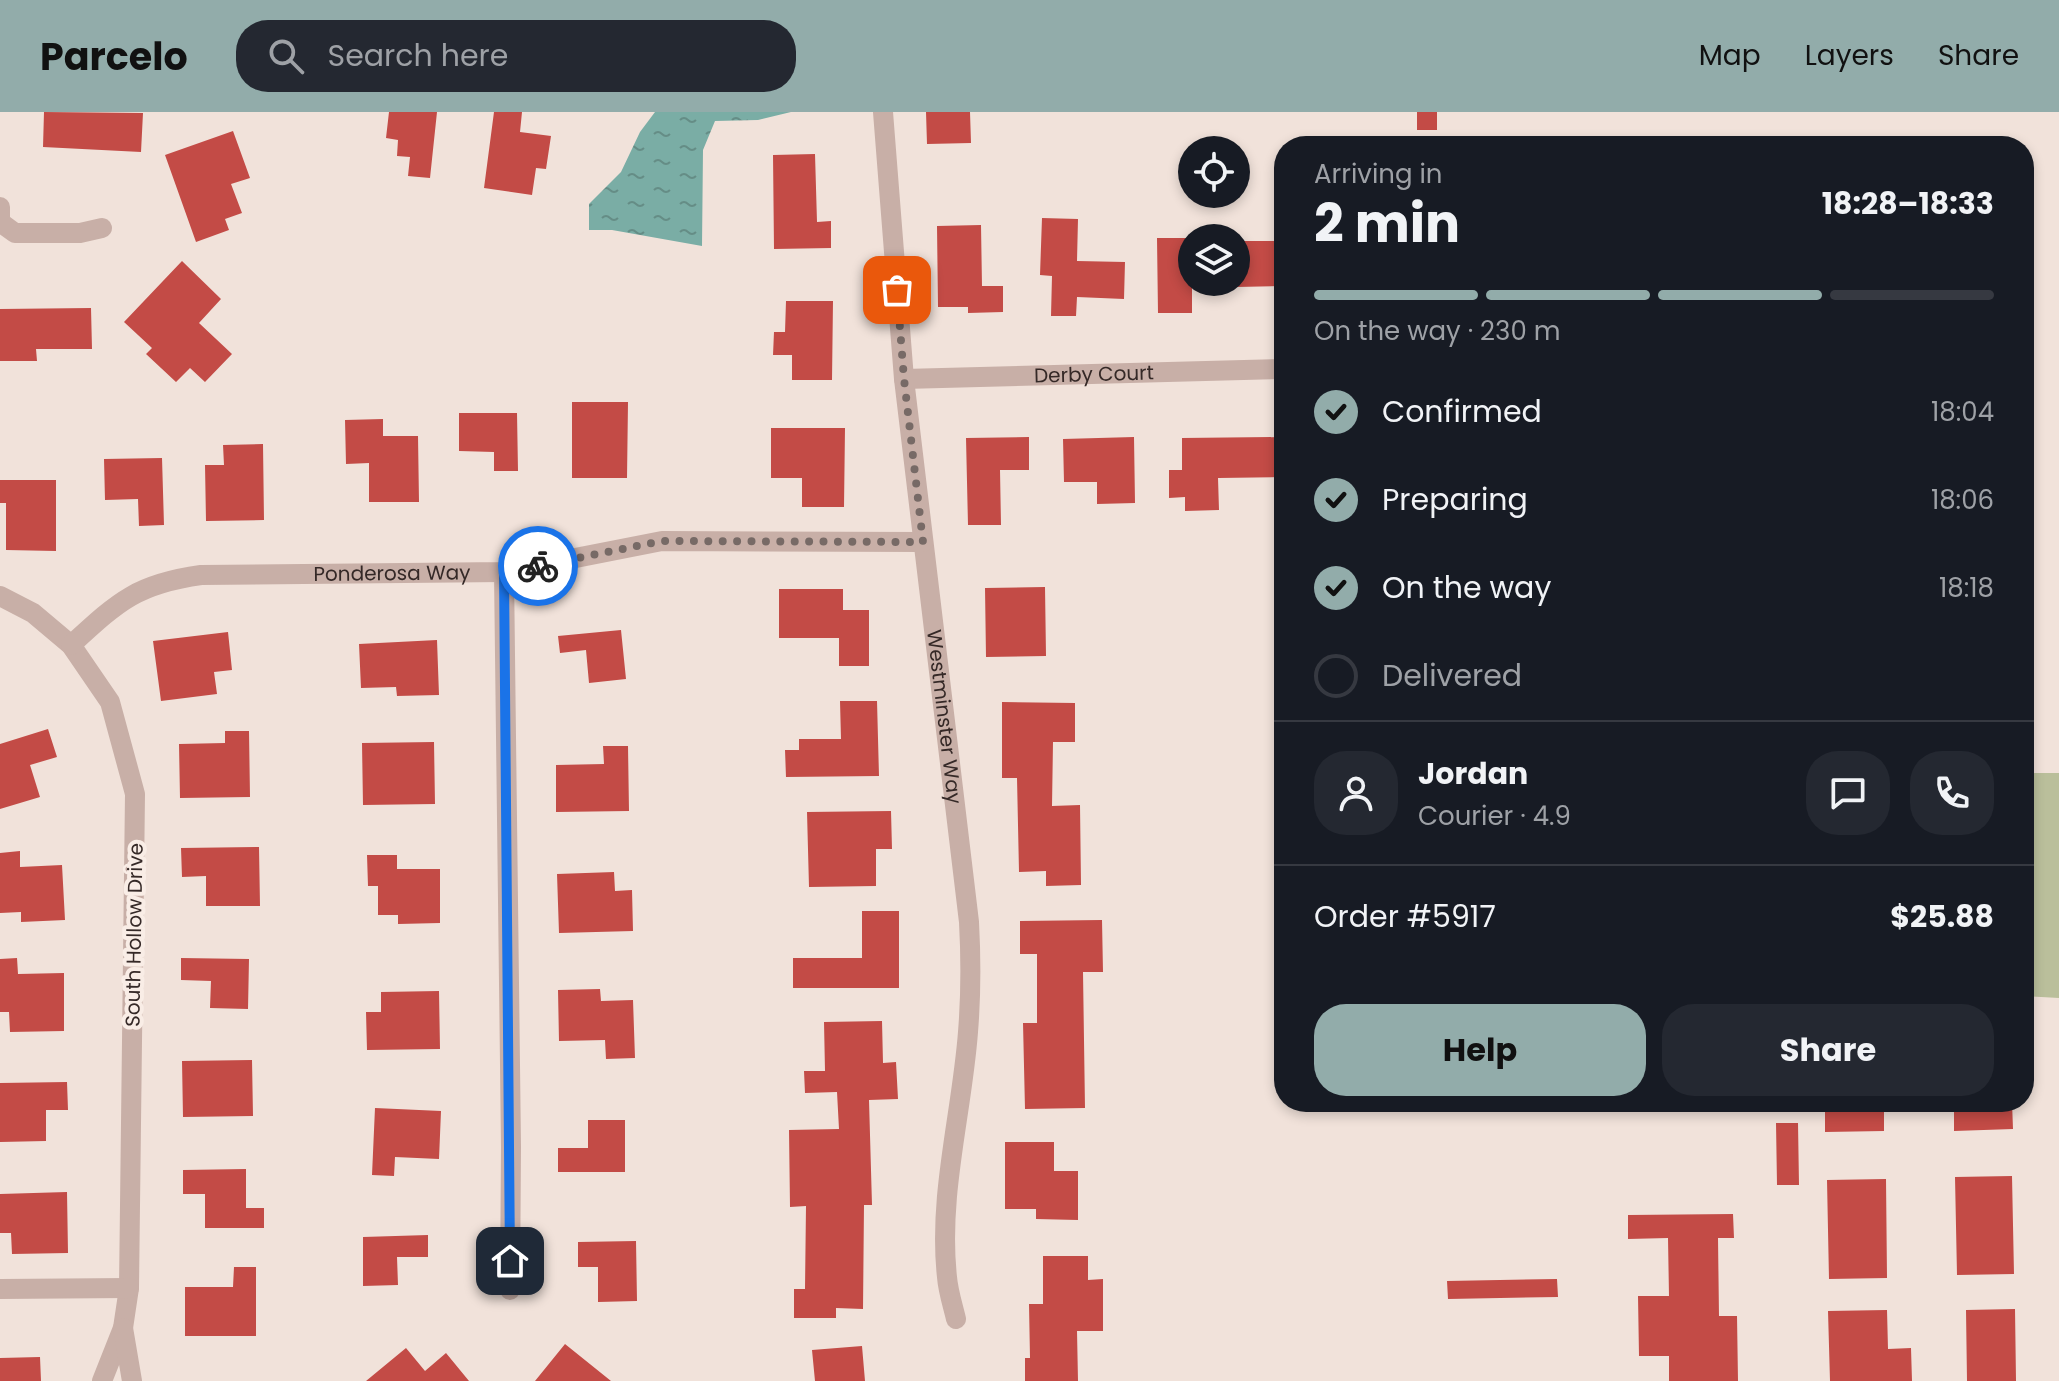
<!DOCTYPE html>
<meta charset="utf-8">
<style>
:root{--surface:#171b24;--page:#242831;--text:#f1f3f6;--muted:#9ea1a6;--line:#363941;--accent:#92acaa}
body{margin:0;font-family:Poppins,sans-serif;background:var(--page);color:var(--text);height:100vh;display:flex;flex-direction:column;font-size:30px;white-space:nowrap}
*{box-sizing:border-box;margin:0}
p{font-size:26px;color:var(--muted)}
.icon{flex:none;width:44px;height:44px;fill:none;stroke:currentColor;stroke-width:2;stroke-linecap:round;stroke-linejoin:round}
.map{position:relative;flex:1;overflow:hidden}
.side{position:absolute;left:1274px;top:24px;width:760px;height:976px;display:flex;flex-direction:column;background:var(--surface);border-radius:32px;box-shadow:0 4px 12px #0003}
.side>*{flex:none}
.tools{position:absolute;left:1178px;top:24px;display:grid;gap:16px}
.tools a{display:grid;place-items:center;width:72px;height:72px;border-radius:50%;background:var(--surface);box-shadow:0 4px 12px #0003;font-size:40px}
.pin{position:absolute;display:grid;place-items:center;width:68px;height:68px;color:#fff;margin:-34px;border-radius:16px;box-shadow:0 4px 12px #0006}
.courier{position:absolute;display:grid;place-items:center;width:80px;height:80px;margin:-40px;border:6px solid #1a73e8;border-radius:50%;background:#fff;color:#222;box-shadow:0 2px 10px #0007}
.head em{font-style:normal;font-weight:700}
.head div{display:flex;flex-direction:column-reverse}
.head{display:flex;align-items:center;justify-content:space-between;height:136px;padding:0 40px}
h1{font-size:52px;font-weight:700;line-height:60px}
.bar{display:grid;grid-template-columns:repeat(4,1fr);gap:12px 8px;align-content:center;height:96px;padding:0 40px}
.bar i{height:10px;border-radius:6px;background:var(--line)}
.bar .selected{background:var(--accent)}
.bar p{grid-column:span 4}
.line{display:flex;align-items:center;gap:20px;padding:0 40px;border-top:2px solid var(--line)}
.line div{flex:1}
.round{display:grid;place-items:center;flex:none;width:84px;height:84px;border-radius:32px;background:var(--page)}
ol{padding:0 40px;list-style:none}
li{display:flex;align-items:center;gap:24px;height:88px}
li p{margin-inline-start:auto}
li .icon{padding:8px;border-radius:50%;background:var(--accent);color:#111;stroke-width:4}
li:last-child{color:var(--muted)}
li i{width:44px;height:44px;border:4px solid var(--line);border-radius:50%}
.primary-button{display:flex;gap:16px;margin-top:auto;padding:16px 40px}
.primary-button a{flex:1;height:92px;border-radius:32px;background:var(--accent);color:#111;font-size:32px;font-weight:700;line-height:92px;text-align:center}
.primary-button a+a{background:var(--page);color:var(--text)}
header{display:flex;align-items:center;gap:48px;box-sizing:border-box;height:112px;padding:0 40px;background:var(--accent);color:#111}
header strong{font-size:38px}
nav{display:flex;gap:44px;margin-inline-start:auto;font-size:28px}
.search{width:560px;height:72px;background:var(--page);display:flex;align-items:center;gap:20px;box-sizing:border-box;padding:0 28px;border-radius:32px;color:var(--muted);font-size:30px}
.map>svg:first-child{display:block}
.green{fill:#babf9b}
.water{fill:url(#water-ripples)}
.building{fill:#c34b46}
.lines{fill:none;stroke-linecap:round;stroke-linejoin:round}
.minor{stroke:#c8afa7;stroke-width:20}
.done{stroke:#776a66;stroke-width:8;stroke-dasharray:0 14.4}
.route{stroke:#1a73e8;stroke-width:10}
.labels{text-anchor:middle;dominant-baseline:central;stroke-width:8;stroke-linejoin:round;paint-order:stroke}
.street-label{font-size:20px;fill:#352927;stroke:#f9ede6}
</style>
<header>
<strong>Parcelo</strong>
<div class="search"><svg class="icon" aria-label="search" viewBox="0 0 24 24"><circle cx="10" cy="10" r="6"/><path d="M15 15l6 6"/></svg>Search here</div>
<nav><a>Map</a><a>Layers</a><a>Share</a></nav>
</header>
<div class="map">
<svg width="2059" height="1269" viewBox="0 0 2059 1269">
<defs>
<pattern id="water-ripples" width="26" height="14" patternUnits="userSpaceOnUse" patternTransform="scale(2)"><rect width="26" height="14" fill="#7aada5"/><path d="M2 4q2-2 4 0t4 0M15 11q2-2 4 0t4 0" fill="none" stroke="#658d86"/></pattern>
</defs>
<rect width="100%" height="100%" fill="#f1e2da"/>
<path class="green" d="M2024,661H2059V886L2024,884Z"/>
<path class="water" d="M655,0H791L758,8L715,9L703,38L702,134L612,118H589V92L621,60L640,20Z"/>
<path class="building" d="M44,0L143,1L141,40L43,35Z
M389,0H437L430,66L408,64L410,45L397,44L398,28L386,26Z
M494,0H522L520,20L551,24L546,57L536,56L532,83L484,76Z
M926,0H970L971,31L927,32Z
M1417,0H1437V18H1417Z
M233,19L250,66L231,72L242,101L225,107L229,118L196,130L165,43Z
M815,42L817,110L831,109V136L774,137L773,43Z
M1042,106L1078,107L1077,149L1125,150L1124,187L1077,185L1076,204H1051L1052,164L1040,163Z
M981,113L982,174H1003V200L968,201V195H938L937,114Z
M1157,126H1192V201H1158Z
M1236,129H1284V174L1236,175Z
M182,149L221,187L199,211L232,242L205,270L190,256L176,270L146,242L152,236L124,210Z
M786,189H833L832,268H792V243H773L774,220H785Z
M91,196L92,237H36L37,249H0V197Z
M572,290H628L627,366H572Z
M459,301H517L518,359H494V340L459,339Z
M383,307V324H418L419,390H369V351L346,352L345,308Z
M771,316H845L844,395H802V366H771Z
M1029,325V358H1000L1001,413H968L966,326Z
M1134,325L1135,391L1097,392V370H1064L1063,327Z
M1284,325V365L1218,366L1219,398L1185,399V385L1169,386V358H1182V326Z
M263,332L264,408L206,409L205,353H224L223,333Z
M162,346L164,413L139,414L138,387L105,388L104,347Z
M0,368H56V439L6,438V391H0Z
M1045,475L1046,544L986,545L985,476Z
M779,477H843V498H869V554H839V526H779Z
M621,518L626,567L589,571L586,538L560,541L558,524Z
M228,520L232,558L214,560L217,582L161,589L153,529Z
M437,528L439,583L397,584L396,575L361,576L359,532Z
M840,589H877L879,664L786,665L785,638H799V627H841Z
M1002,590L1075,591V630H1053L1052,694L1080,693L1081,773L1046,774V759L1019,760L1017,666H1002Z
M48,617L57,645L30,653L40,685L0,697V632Z
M225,619H249L250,685L180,686L179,632L225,631Z
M434,630L435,692L363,693L362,631Z
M603,634H628L629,699L556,700V653L604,652Z
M891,699L892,737H876V774L809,775L807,700Z
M259,735L260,794H206V764L182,765L181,736Z
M20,739V755L62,753L65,808L21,810V800L0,801V741Z
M367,743H397V757H440V811L398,812V803H378V774H368Z
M614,760L615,779L632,778L633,819L559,821L557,762Z
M862,799H899V876H793V846H862Z
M1102,808L1103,860H1083L1085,996L1025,997L1023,911H1037V842H1020V809Z
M17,846L18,862L64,861V919L10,920L9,900H0V847Z
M181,846L249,847L248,897L210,896L211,869L181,868Z
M600,877L601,889L633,888L635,946L606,947L605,928L559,929L558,878Z
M439,879L440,937L367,938L366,900H381V880Z
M882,909L883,951L896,950L898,987L869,988L872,1093H864L863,1197L836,1196V1206H794V1177H805L806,1094L790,1095L789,1018L839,1017L837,980L805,981L804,959H825L824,910Z
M252,948L253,1004L183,1005L182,949Z
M67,970L68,998H46V1029L0,1030V971Z
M1825,990H1884V1019L1825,1020Z
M1954,990H2012L2013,1017L1954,1019Z
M375,996L441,999L439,1047L395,1045L394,1064L372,1063Z
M588,1008H625V1060H558V1036H588Z
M1776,1011H1798L1799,1073H1777Z
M1005,1030H1054V1059H1078V1108L1036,1107V1097H1005Z
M246,1057V1096H264V1116H205V1082H183V1058Z
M2012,1064L2014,1162L1957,1163L1955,1065Z
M1886,1067L1887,1166L1829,1167L1827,1068Z
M67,1080L68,1141L12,1142L11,1121H0V1082Z
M1733,1102L1734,1126H1718L1719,1204H1737L1738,1269H1669V1244H1639L1638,1184H1669L1668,1126L1628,1127V1103Z
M428,1123V1145H397L398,1173L363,1174V1125Z
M636,1129L637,1189L598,1190V1155H578V1130Z
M1043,1144H1088V1168L1103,1167V1219H1077L1078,1269H1025V1246H1030L1029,1192H1043Z
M234,1155H256V1224H185V1175H233Z
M1557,1167L1558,1185L1448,1187L1447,1169Z
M2015,1197L2016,1269H1967L1966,1198Z
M1887,1198L1888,1237L1911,1236L1912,1269H1830L1828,1199Z
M565,1232L611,1269H535Z
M862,1234L865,1269H815L812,1238Z
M406,1236L425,1259L446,1241L469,1269H366Z
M40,1245L41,1269H0V1246Z"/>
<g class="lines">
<g class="minor">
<path id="s1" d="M883,0L904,267L969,810C971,847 971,883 968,920C962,1001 938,1083 947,1165C948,1179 953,1194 956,1207"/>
<path d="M0,95V110L15,121H80L102,116"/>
<path id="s2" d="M904,267L1284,257"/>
<path d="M504,460L511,1035L510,1178"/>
<path d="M0,484L33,501L71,533L110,590L135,682L129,1176L123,1216L102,1269"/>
<path id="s3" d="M71,533C118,490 136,472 201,463L504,460L662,429L923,430"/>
<path d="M0,1177L129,1176"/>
<path d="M123,1216L132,1269"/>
</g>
</g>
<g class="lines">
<path class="done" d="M538,454L662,429L923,430L904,267L897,178"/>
<path class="route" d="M510,1149L504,460L538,454"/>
</g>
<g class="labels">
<g class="street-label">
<text stroke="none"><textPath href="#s2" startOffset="190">Derby Court</textPath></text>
<text stroke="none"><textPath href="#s3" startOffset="342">Ponderosa Way</textPath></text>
<text stroke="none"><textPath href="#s1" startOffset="608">Westminster Way</textPath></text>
<text transform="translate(134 823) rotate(-89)">South Hollow Drive</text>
</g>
</g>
</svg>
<div class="tools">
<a><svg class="icon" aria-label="locate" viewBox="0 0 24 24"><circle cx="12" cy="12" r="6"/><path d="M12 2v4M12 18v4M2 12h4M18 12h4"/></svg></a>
<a><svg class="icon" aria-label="layers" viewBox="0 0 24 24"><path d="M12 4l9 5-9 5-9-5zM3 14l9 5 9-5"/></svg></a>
</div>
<div class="pin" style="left:897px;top:178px;background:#ea580c"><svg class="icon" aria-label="bag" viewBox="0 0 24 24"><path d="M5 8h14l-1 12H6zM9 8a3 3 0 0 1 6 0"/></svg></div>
<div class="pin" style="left:510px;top:1149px;background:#1f2937"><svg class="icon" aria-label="home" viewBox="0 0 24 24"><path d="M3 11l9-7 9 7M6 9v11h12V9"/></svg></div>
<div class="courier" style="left:538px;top:454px"><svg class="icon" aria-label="bike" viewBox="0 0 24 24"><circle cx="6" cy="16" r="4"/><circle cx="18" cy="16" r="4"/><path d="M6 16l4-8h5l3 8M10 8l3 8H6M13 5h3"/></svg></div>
<section class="side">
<div class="head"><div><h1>2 min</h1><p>Arriving in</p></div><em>18:28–18:33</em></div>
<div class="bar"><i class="selected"></i><i class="selected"></i><i class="selected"></i><i></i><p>On the way · 230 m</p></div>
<ol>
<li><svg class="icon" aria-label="check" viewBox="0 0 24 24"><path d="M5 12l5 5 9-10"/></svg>Confirmed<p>18:04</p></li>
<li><svg class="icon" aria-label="check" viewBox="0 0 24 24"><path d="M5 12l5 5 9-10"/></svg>Preparing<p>18:06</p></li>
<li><svg class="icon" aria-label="check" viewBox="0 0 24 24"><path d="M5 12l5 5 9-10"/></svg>On the way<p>18:18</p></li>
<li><i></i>Delivered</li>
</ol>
<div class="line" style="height:144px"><a class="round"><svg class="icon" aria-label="person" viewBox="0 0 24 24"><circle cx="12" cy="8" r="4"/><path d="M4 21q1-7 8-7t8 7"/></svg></a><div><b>Jordan</b><p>Courier · 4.9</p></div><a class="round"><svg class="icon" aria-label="chat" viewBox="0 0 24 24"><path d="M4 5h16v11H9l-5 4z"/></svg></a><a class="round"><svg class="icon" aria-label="phone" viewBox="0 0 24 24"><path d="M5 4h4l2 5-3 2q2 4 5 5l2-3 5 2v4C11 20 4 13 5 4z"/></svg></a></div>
<div class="line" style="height:104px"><div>Order #5917</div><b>$25.88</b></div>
<div class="primary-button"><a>Help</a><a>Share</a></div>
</section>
</div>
